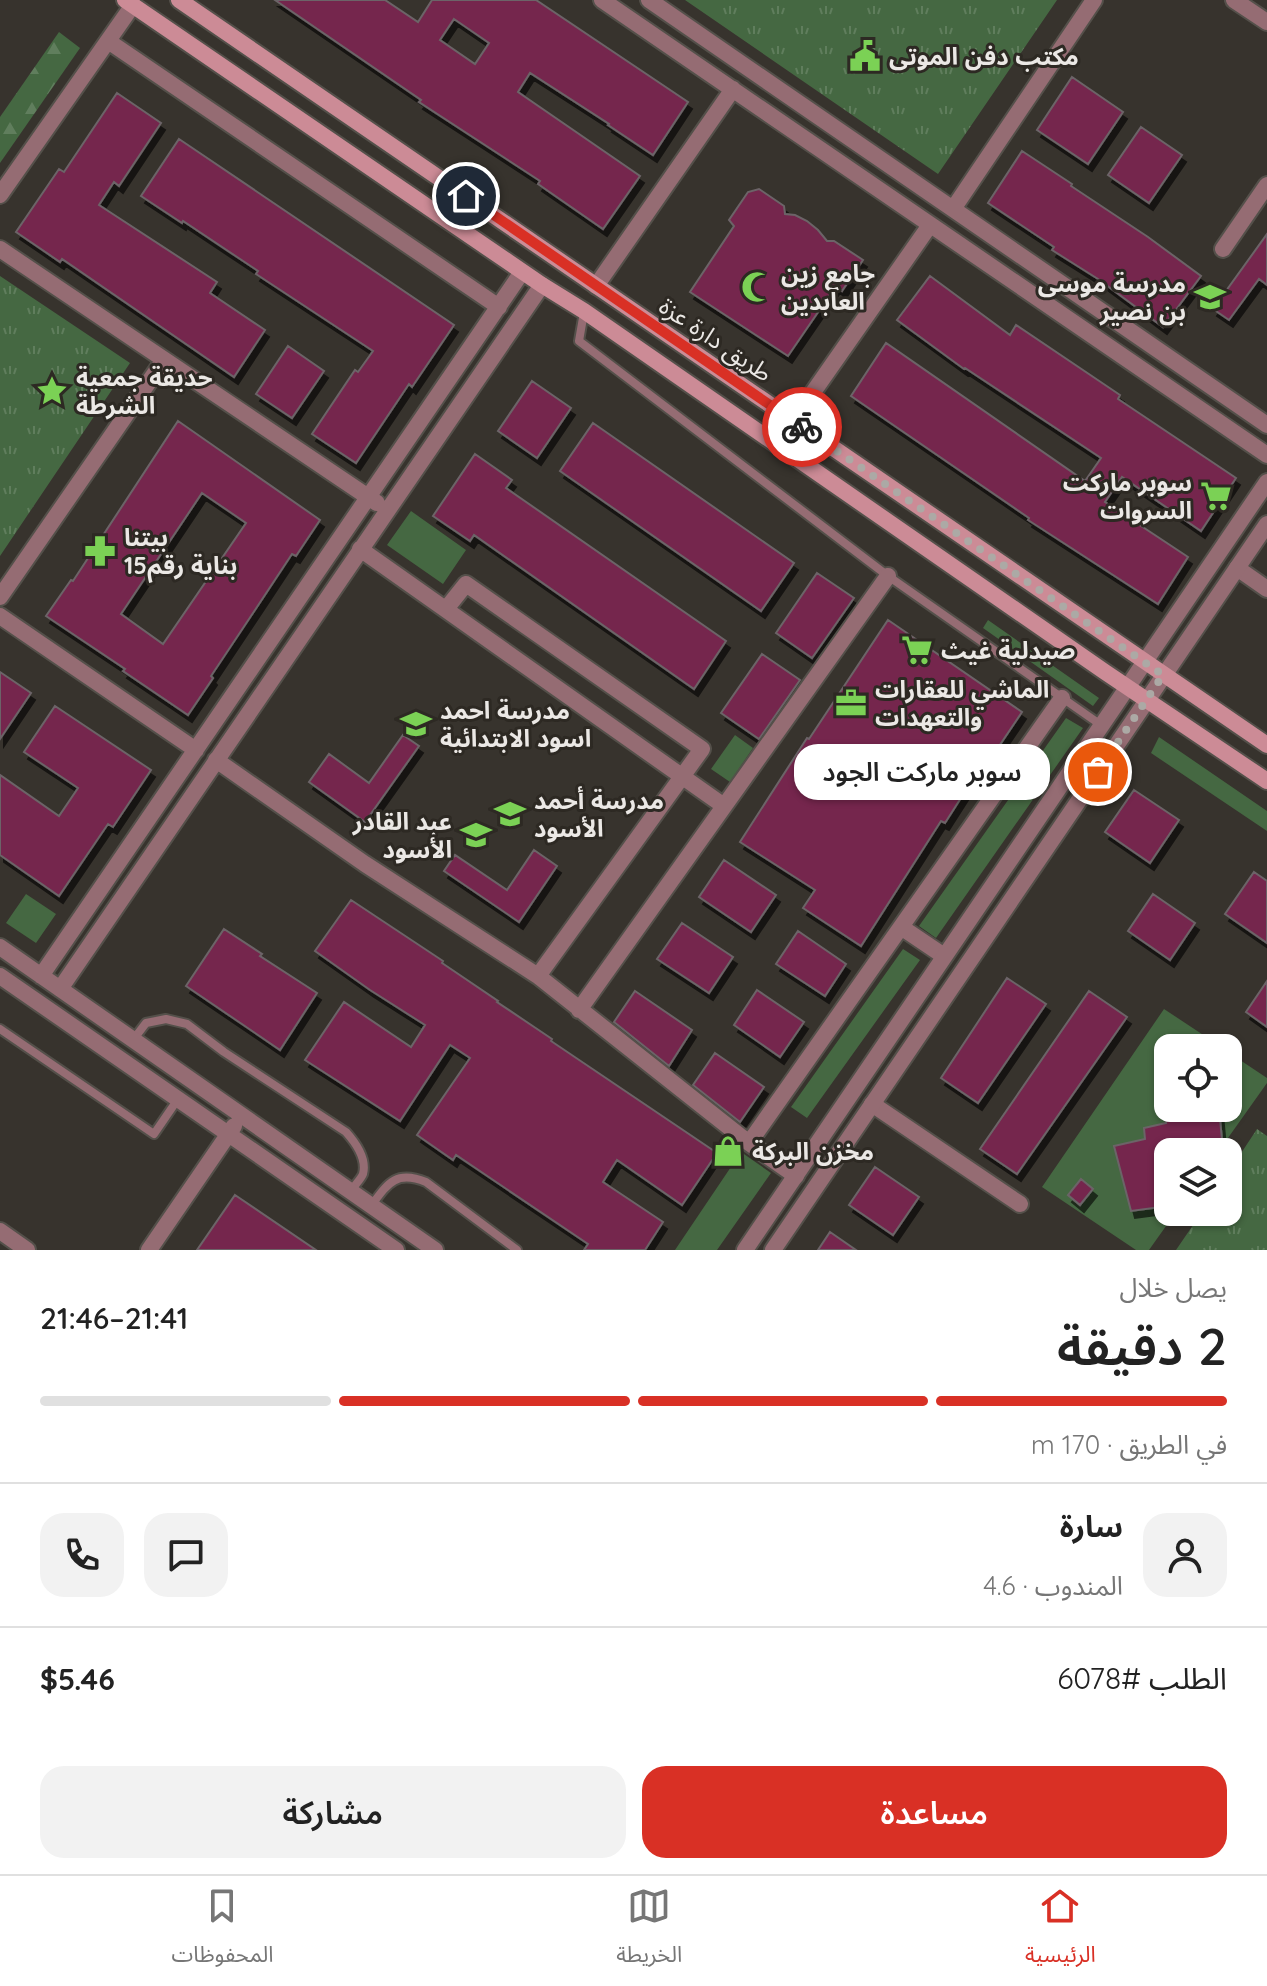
<!DOCTYPE html>
<html lang="ar">
<meta charset="utf-8">
<style>
:root{--surface:#fff;--page:#f2f2f2;--text:#222;--muted:#767676;--line:#e0e0e0;--accent:#d93025}
body{margin:0;font-family:Quicksand,"Noto Sans Arabic",sans-serif;background:var(--page);color:var(--text);direction:rtl;height:100vh;display:flex;flex-direction:column;font-size:30px;white-space:nowrap}
*{box-sizing:border-box;margin:0}
p{font-size:26px;color:var(--muted)}
.icon{flex:none;width:44px;height:44px;fill:none;stroke:currentColor;stroke-width:2;stroke-linecap:round;stroke-linejoin:round}
.map{position:relative;height:1250px;overflow:hidden;direction:ltr}
.sheet{display:flex;flex-direction:column;background:var(--surface);flex:1}
.sheet>*{flex:none}
.fabs{position:absolute;left:1154px;top:1034px;display:grid;gap:16px}
.fabs a{display:grid;place-items:center;width:88px;height:88px;border-radius:16px;background:var(--surface);box-shadow:0 2px 6px #0004;font-size:40px}
.pin{position:absolute;display:grid;place-items:center;width:68px;height:68px;color:#fff;margin:-34px;border:4px solid #fff;border-radius:50%;box-shadow:0 2px 8px #0007}
.courier{position:absolute;display:grid;place-items:center;width:80px;height:80px;margin:-40px;border:6px solid #d93025;border-radius:50%;background:#fff;color:#222;box-shadow:0 2px 10px #0007}
.bubble{position:absolute;height:56px;border-radius:24px;background:var(--surface);box-shadow:0 2px 6px #0004;font-size:26px;font-weight:600;line-height:56px;text-align:center;direction:rtl}
.overview em{font-style:normal;font-weight:600}
.overview div{display:flex;flex-direction:column-reverse}
.overview{display:flex;align-items:center;justify-content:space-between;height:136px;padding:0 40px}
h1{font-size:52px;font-weight:600;line-height:60px}
.bar{display:grid;grid-template-columns:repeat(4,1fr);gap:12px 8px;align-content:center;height:96px;padding:0 40px}
.bar i{height:10px;border-radius:6px;background:var(--line)}
.bar .active{background:var(--accent)}
.bar p{grid-column:span 4}
.line{display:flex;align-items:center;gap:20px;padding:0 40px;border-top:2px solid var(--line)}
.line div{flex:1}
.round{display:grid;place-items:center;flex:none;width:84px;height:84px;border-radius:24px;background:var(--page)}
.primary-button{display:flex;gap:16px;margin-top:auto;padding:16px 40px}
.primary-button a{flex:1;height:92px;border-radius:24px;background:var(--accent);color:#fff;font-size:32px;font-weight:600;line-height:92px;text-align:center}
.primary-button a+a{background:var(--page);color:var(--text)}
.tabs{display:flex;justify-content:space-around;align-items:center;height:112px;border-top:2px solid var(--line);background:var(--surface);font-size:22px;color:var(--muted)}
.tabs a{display:grid;justify-items:center;gap:4px}
.tabs .active{color:var(--accent)}
.map>svg:first-child{display:block}
.green{fill:#456842}
.forest{fill:url(#forest-firs)}
.park{fill:url(#park-tufts)}
.building{fill:#75264d;stroke:#6c6467;stroke-width:2;fill-rule:evenodd;filter:url(#shadow)}
.lines{fill:none;stroke-linecap:round;stroke-linejoin:round}
.service-casing{stroke:#54504a;stroke-width:12}
.minor-casing{stroke:#54504a;stroke-width:20}
.tertiary-casing{stroke:#54504a;stroke-width:20}
.secondary-casing{stroke:#54504a;stroke-width:20}
.service{stroke:#956c73;stroke-width:8}
.minor{stroke:#956c73;stroke-width:16}
.tertiary{stroke:#956c73;stroke-width:16}
.secondary{stroke:#cc8b96;stroke-width:16}
.done{stroke:#aca9a5;stroke-width:8;stroke-dasharray:0 14.4}
.route{stroke:#d93025;stroke-width:10}
.labels{text-anchor:middle;dominant-baseline:central;stroke-width:6;stroke-linejoin:round;paint-order:stroke}
.poi-label{font-size:24px;font-weight:bold;fill:#ebe8e5;stroke:#2d2923;text-anchor:start}
.street-label{font-size:24px;fill:#ebe8e5;stroke:#2d2923}
</style>
<div class="map">
<svg width="1267" height="1250" viewBox="0 0 1267 1250">
<defs>
<pattern id="forest-firs" width="22" height="20" patternUnits="userSpaceOnUse" patternTransform="scale(2)"><rect width="22" height="20" fill="#456842"/><path d="M5 1l3.5 6h-7zM16 11l3.5 6h-7z" fill="#607e5d"/></pattern>
<pattern id="park-tufts" width="24" height="20" patternUnits="userSpaceOnUse" patternTransform="scale(2)"><rect width="24" height="20" fill="#456842"/><path d="M3 7l-1-3M5 7V3M7 7l1-3M15 17l-1-3M17 17v-4M19 17l1-3" fill="none" stroke="#607e5d"/></pattern>
<filter id="shadow"><feDropShadow dx="4" dy="7" stdDeviation="0" flood-color="#0009"/></filter>
</defs>
<rect width="100%" height="100%" fill="#37332d"/>
<path class="green" d="M411,511L466,550L443,584L387,545Z
M988,620L1099,698L1093,706L983,628Z
M1066,718L1083,728L936,938L919,926Z
M735,735L753,748L730,782L711,769Z
M1159,737L1267,811V831L1151,753Z
M26,894L56,914L36,943L6,923Z
M903,949L920,960L807,1118L791,1107Z
M1164,1009L1223,1048H1168V1108H1228V1052L1267,1078V1083L1218,1152H1168V1212H1176L1149,1250H1136L1042,1187Z
M741,1152L771,1173L717,1250H675Z"/>
<path class="forest" d="M59,32L80,48L0,163V117Z"/>
<path class="park" d="M685,0H1057L938,174Z
M0,276L130,363L0,556Z
M1257,1129L1267,1136V1250H1176L1202,1212H1228V1173Z"/>
<path class="building" d="M275,0H385L418,22L432,0H536L688,102L653,155L608,125L609,124L530,73L518,92L640,176L603,229L538,184L540,181L419,102L421,100ZM454,19L489,43L475,64L440,40Z
M1072,77L1123,112L1088,164L1037,130Z
M117,93L161,123L119,186L114,182L99,205L217,282L210,293L265,330L234,377L62,259L60,262L16,232L59,169L64,172Z
M1141,127L1182,155L1149,203L1108,175Z
M179,139L454,325L412,387L409,384L356,463L312,434L355,370L358,372L373,351L256,274L258,271L183,221L182,223L141,196Z
M1022,151L1072,184L1071,186L1148,237L1201,276L1163,327L1098,279L1052,250L1054,247L988,203Z
M759,189L784,206L785,214L795,215L807,221L818,230L827,241H834L863,260L842,291L836,286L788,356L690,292L734,226L729,220L748,192Z
M1267,234V285L1259,279L1229,320L1213,309Z
M930,276L1010,335L1016,325L1120,395L1118,399L1236,478L1201,531L1122,477L1105,502L1188,557L1158,604L1028,520L1029,518L851,396L886,343L1085,481L1101,458L965,368L964,369L897,320Z
M288,346L324,371L292,418L256,394Z
M532,381L571,408L537,458L498,431Z
M178,421L320,520L296,556L292,554L257,607L211,676L213,678L188,715L123,671L125,669L46,616L71,580L73,581ZM202,493L246,523L163,644L121,614Z
M593,423L794,563L761,611L560,471Z
M475,454L512,480L506,488L726,641L694,689L474,535L470,541L433,516Z
M817,573L854,598L812,658L776,633Z
M888,620L1022,712L985,767L982,765L945,823L941,821L861,946L803,908L815,890L740,842L807,738L809,739Z
M762,654L800,680L759,739L721,713Z
M0,672L31,693L0,739Z
M55,706L151,770L113,827L108,824L59,896L0,855V775L59,816L78,788L24,752Z
M403,735L419,746L365,822L309,782L329,754L369,783Z
M1134,790L1179,820L1150,863L1105,832Z
M534,850L557,866L519,922L444,871L455,855L507,890Z
M724,860L776,895L751,932L699,897Z
M1254,872L1267,881V943L1225,914Z
M1153,894L1195,923L1170,960L1128,931Z
M351,900L443,961L442,963L498,1001L497,1002L552,1039L551,1041L717,1153L682,1205L617,1160L603,1182L663,1222L645,1250H584L588,1244L456,1155L453,1160L417,1135L470,1058L450,1045L400,1121L305,1060L344,1002L411,1047L425,1025L370,990L315,951Z
M682,923L733,957L709,993L657,959Z
M224,929L262,954L260,956L317,993L280,1050L186,986Z
M798,931L846,964L825,996L776,964Z
M1007,978L1046,1004L978,1103L941,1078Z
M1267,981V1027L1246,1012Z
M757,990L804,1022L780,1057L734,1025Z
M635,991L692,1030L669,1066L614,1022Z
M1089,991L1127,1017L1017,1174L980,1149Z
M715,1053L764,1087L740,1122L693,1085Z
M1163,1108H1219L1222,1140L1213,1152H1168V1200L1159,1201L1161,1207L1131,1211L1114,1146L1145,1139L1144,1128L1166,1123Z
M875,1167L919,1197L893,1235L849,1205Z
M1081,1179L1093,1189L1080,1205L1068,1195Z
M235,1195L316,1250H197Z
M830,1232L856,1250H818Z"/>
<g class="lines">
<defs>
<path id="service" d="M584,312L579,341L888,576L1101,725
M0,1029L154,1134L178,1099
M133,1040L146,1023L166,1019L187,1024L224,1052L346,1132C355,1142 367,1159 363,1174C361,1179 354,1186 351,1191
M371,1206C388,1183 396,1170 426,1182L517,1250"/>
<path id="minor" d="M602,0L1267,455
M649,0L1267,425
M1234,0L1267,22
M108,41L499,307
M0,195L133,5
M953,209L1094,0
M0,249L377,503
M1223,249L1267,185
M596,286L733,89
M793,421L930,225
M360,549L724,806
M1237,568L1267,589
M0,597L164,360
M446,609L466,584L702,749L538,976
M0,616L196,750
M216,760L365,864L538,976L749,1143L796,1176
M901,927L944,956
M0,947L435,1250
M0,976L396,1250
M41,976L522,272
M60,989L542,285
M579,1010L888,576
M872,1104L1020,1204
M749,1143L1062,698
M0,1231L27,1250
M149,1250L234,1126"/>
<path id="tertiary" d="M745,1250L1267,482
M773,1250L1267,524"/>
<path id="secondary" d="M125,0L542,285L584,311L1105,672L1267,781
M179,0L1267,745"/>
</defs>
<use href="#service" class="service-casing"/>
<use href="#minor" class="minor-casing"/>
<use href="#tertiary" class="tertiary-casing"/>
<use href="#secondary" class="secondary-casing"/>
<use href="#service" class="service"/>
<use href="#minor" class="minor"/>
<use href="#tertiary" class="tertiary"/>
<use href="#secondary" class="secondary"/>
</g>
<g class="lines">
<path class="done" d="M802,427L1163,675L1098,772"/>
<path class="route" d="M466,196L802,427"/>
</g>
<defs>
<symbol id="civic-bare" viewBox="-9 -9 18 18"><path d="M-.6-6.5H3V-4.5H.6V-3L4-1V1h2V6H-6V1h2V-1L-.6-3ZM-1.2 2.5V6h2.4V2.5Z" fill="#7bd155" stroke="#2d2923" stroke-width="2.5" paint-order="stroke"/></symbol>
<symbol id="mosque-bare" viewBox="-9 -9 18 18"><path d="M3.5-4.9A6 6 0 1 0 3.5 4.9A5 5 0 1 1 3.5-4.9Z" fill="#7bd155" stroke="#2d2923" stroke-width="2.5" paint-order="stroke"/></symbol>
<symbol id="school-bare" viewBox="-9 -9 18 18"><path d="M0-5L7-2L0 1L-7-2ZM-4 1L0 2.5L4 1V4Q0 6-4 4Z" fill="#7bd155" stroke="#2d2923" stroke-width="2.5" paint-order="stroke"/></symbol>
<symbol id="sight-bare" viewBox="-9 -9 18 18"><path d="M0-6L1.8-2.2L6-1.7L2.9 1.2L3.7 5.4L0 3.3L-3.7 5.4L-2.9 1.2L-6-1.7L-1.8-2.2Z" fill="#7bd155" stroke="#2d2923" stroke-width="2.5" paint-order="stroke"/></symbol>
<symbol id="supermarket-bare" viewBox="-9 -9 18 18"><path d="M-6-5.5h2.5l.6 2H6L4.5 2H-2.5L-4.4-4H-6ZM-1.5 3.2a1.3 1.3 0 1 0 .1 0ZM3 3.2a1.3 1.3 0 1 0 .1 0Z" fill="#7bd155" stroke="#2d2923" stroke-width="2.5" paint-order="stroke"/></symbol>
<symbol id="pharmacy-bare" viewBox="-9 -9 18 18"><path d="M-2-6h4v4h4v4h-4v4h-4v-4h-4v-4h4Z" fill="#7bd155" stroke="#2d2923" stroke-width="2.5" paint-order="stroke"/></symbol>
<symbol id="office-bare" viewBox="-9 -9 18 18"><path d="M-6-3h4V-5.5h4V-3h4V5H-6ZM-1-4.5V-3h2v-1.5ZM-6 0V1H6V0Z" fill="#7bd155" stroke="#2d2923" stroke-width="2.5" paint-order="stroke"/></symbol>
<symbol id="shop-bare" viewBox="-9 -9 18 18"><path d="M-5-2.5h2.3a2.7 3.5 0 0 1 5.4 0H5L5.5 6h-11ZM-1.5-2.5h3a1.5 2.3 0 0 0-3 0Z" fill="#7bd155" stroke="#2d2923" stroke-width="2.5" paint-order="stroke"/></symbol>
</defs>
<g fill-rule="evenodd">
<use href="#civic-bare" x="843" y="34" width="44" height="44"/>
<use href="#mosque-bare" x="735" y="265" width="44" height="44"/>
<use href="#school-bare" x="1188" y="275" width="44" height="44"/>
<use href="#sight-bare" x="30" y="369" width="44" height="44"/>
<use href="#supermarket-bare" x="1194" y="474" width="44" height="44"/>
<use href="#pharmacy-bare" x="78" y="529" width="44" height="44"/>
<use href="#supermarket-bare" x="895" y="628" width="44" height="44"/>
<use href="#office-bare" x="829" y="681" width="44" height="44"/>
<use href="#school-bare" x="394" y="702" width="44" height="44"/>
<use href="#school-bare" x="488" y="792" width="44" height="44"/>
<use href="#school-bare" x="454" y="813" width="44" height="44"/>
<use href="#shop-bare" x="706" y="1129" width="44" height="44"/>
</g>
<g class="labels">
<g class="poi-label">
<text x="889" y="56">مكتب دفن الموتى</text>
<text x="781" y="273">جامع زين<tspan x="781" dy="28">العابدين</tspan></text>
<text x="1186" y="283" text-anchor="end">مدرسة موسى<tspan x="1186" dy="28">بن نصير</tspan></text>
<text x="76" y="377">حديقة جمعية<tspan x="76" dy="28">الشرطة</tspan></text>
<text x="1192" y="482" text-anchor="end">سوبر ماركت<tspan x="1192" dy="28">السروات</tspan></text>
<text x="124" y="537">بيتنا<tspan x="124" dy="28">بناية رقم15</tspan></text>
<text x="941" y="650">صيدلية غيث</text>
<text x="875" y="689">الماشي للعقارات<tspan x="875" dy="28">والتعهدات</tspan></text>
<text x="440" y="710">مدرسة احمد<tspan x="440" dy="28">اسود الابتدائية</tspan></text>
<text x="534" y="800">مدرسة أحمد<tspan x="534" dy="28">الأسود</tspan></text>
<text x="452" y="821" text-anchor="end">عبد القادر<tspan x="452" dy="28">الأسود</tspan></text>
<text x="752" y="1151">مخزن البركة</text>
</g>
<g class="street-label">
<text transform="translate(716 339) rotate(34)">طريق دارة عزة</text>
</g>
</g>
</svg>
<div class="fabs">
<a><svg class="icon" aria-label="locate" viewBox="0 0 24 24"><circle cx="12" cy="12" r="6"/><path d="M12 2v4M12 18v4M2 12h4M18 12h4"/></svg></a>
<a><svg class="icon" aria-label="layers" viewBox="0 0 24 24"><path d="M12 4l9 5-9 5-9-5zM3 14l9 5 9-5"/></svg></a>
</div>
<div class="pin" style="left:1098px;top:772px;background:#ea580c"><svg class="icon" aria-label="bag" viewBox="0 0 24 24"><path d="M5 8h14l-1 12H6zM9 8a3 3 0 0 1 6 0"/></svg></div>
<div class="pin" style="left:466px;top:196px;background:#1f2937"><svg class="icon" aria-label="home" viewBox="0 0 24 24"><path d="M3 11l9-7 9 7M6 9v11h12V9"/></svg></div>
<div class="courier" style="left:802px;top:427px"><svg class="icon" aria-label="bike" viewBox="0 0 24 24"><circle cx="6" cy="16" r="4"/><circle cx="18" cy="16" r="4"/><path d="M6 16l4-8h5l3 8M10 8l3 8H6M13 5h3"/></svg></div>
<div class="bubble" style="left:794px;top:744px;width:256px">سوبر ماركت الجود</div>
</div>
<section class="sheet">
<div class="overview"><div><h1>2 دقيقة</h1><p>يصل خلال</p></div><em>21:41–21:46</em></div>
<div class="bar"><i class="active"></i><i class="active"></i><i class="active"></i><i></i><p>في الطريق · 170 m</p></div>
<div class="line" style="height:144px"><a class="round"><svg class="icon" aria-label="person" viewBox="0 0 24 24"><circle cx="12" cy="8" r="4"/><path d="M4 21q1-7 8-7t8 7"/></svg></a><div><b>سارة</b><p>المندوب · 4.6</p></div><a class="round"><svg class="icon" aria-label="chat" viewBox="0 0 24 24"><path d="M4 5h16v11H9l-5 4z"/></svg></a><a class="round"><svg class="icon" aria-label="phone" viewBox="0 0 24 24"><path d="M5 4h4l2 5-3 2q2 4 5 5l2-3 5 2v4C11 20 4 13 5 4z"/></svg></a></div>
<div class="line" style="height:104px"><div>الطلب #6078</div><b>$5.46</b></div>
<div class="primary-button"><a>مساعدة</a><a>مشاركة</a></div>
</section>
<nav class="tabs">
<a class="active"><svg class="icon" aria-label="home" viewBox="0 0 24 24"><path d="M3 11l9-7 9 7M6 9v11h12V9"/></svg>الرئيسية</a>
<a><svg class="icon" aria-label="map" viewBox="0 0 24 24"><path d="M3 6l6-2 6 2 6-2v14l-6 2-6-2-6 2zM9 4v14M15 6v14"/></svg>الخريطة</a>
<a><svg class="icon" aria-label="saved" viewBox="0 0 24 24"><path d="M7 4h10v16l-5-4-5 4z"/></svg>المحفوظات</a>
</nav>
